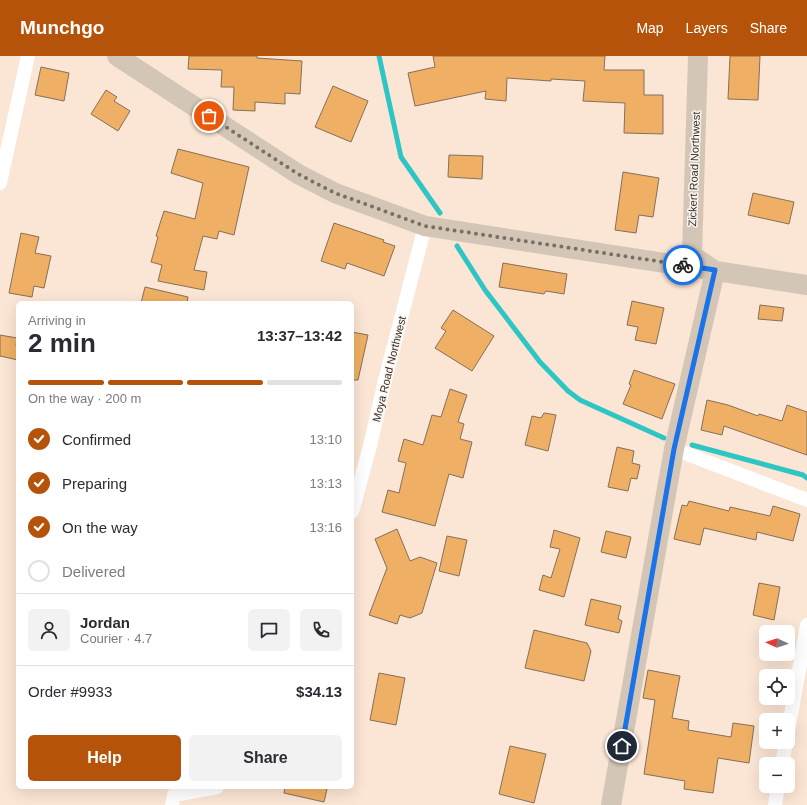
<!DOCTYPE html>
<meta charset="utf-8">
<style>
:root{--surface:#fff;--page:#f2f2f3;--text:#2b2b33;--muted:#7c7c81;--line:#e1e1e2;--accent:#b45309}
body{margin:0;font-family:Helvetica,sans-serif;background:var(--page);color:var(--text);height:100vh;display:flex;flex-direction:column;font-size:15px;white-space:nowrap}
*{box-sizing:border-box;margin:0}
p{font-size:13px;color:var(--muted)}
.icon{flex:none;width:22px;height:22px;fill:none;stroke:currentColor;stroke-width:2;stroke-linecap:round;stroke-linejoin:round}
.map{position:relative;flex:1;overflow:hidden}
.side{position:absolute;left:16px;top:245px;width:338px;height:488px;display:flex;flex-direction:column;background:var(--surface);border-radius:6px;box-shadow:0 4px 16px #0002}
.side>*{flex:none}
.needle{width:26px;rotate:273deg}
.buttons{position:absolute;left:759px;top:569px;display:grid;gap:8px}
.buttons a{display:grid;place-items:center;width:36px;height:36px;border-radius:6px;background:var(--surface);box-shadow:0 4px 16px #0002;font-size:20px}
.pin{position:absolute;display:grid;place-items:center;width:34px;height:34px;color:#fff;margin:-17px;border:2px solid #fff;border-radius:50%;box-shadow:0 1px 4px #0007}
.courier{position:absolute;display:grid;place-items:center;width:40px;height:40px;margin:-20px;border:3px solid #1a73e8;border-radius:50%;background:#fff;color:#222;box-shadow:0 1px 5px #0007}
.overview em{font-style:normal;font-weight:600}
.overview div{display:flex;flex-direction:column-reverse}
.overview{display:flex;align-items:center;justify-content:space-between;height:68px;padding:0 12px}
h1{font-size:26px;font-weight:600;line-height:30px}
.bar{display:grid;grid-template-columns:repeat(4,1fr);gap:6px 4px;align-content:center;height:48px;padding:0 12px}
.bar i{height:5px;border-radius:3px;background:var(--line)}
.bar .selected{background:var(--accent)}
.bar p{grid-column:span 4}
.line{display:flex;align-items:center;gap:10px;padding:0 12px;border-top:1px solid var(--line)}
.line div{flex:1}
.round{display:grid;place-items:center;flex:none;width:42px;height:42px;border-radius:6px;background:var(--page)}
ol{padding:0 12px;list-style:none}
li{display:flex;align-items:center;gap:12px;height:44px}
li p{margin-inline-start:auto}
li .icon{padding:4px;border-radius:50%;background:var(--accent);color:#fff;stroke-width:4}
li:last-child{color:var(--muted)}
li i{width:22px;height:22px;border:2px solid var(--line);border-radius:50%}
.button{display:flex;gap:8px;margin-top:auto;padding:8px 12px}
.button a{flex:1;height:46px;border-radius:6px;background:var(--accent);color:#fff;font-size:16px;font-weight:600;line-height:46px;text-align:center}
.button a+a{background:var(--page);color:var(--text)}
header{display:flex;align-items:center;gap:24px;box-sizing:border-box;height:56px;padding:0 20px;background:var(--accent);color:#fff}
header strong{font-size:19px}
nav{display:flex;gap:22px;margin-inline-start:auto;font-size:14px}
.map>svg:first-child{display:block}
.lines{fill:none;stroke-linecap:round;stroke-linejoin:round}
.stream{stroke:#2ec5c5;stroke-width:5}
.building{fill:#efaf64;stroke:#85705a}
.street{stroke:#fff;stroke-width:14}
.secondary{stroke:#d4c6b6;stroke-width:20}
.done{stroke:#7c6e63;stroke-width:4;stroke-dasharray:0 7.2}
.route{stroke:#1a73e8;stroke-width:5}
.labels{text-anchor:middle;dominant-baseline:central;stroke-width:3;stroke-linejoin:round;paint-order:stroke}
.street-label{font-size:11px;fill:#382e26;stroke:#fbf5f1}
</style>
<header>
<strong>Munchgo</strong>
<nav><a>Map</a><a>Layers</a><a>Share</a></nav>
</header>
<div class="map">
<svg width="807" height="749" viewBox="0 0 807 749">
<rect width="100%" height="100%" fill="#fbe5d4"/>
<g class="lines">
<path class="stream" d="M379,0L401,101L440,157
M457,190L485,234L540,306L568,335L580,344L664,382
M692,389L803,419L807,422"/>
</g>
<path class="building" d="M189,0H257V2L302,5L300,38L285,37V48L255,46V55L233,54L234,31H221L222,14L188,13Z
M433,0H605L604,14H644V39H663V78L624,77L625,47L583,45L585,25L551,23V25L507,22L506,45L485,43L486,35L415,50L408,17L435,11Z
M730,0H760L758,44L728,43Z
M41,11L69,17L64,45L35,39Z
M333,30L368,45L351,86L315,71Z
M106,34L117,41L114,45L130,55L118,75L91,58Z
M178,93L249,111L234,179L219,175L217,183L203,180L194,214L207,216L204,234L158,225L162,209L151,206L158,181L156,180L164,155L195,163L203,127L171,117Z
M449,99L483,100L482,123L448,121Z
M623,116L659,122L653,161L639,159L636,177L615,174Z
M753,137L794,146L789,168L748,159Z
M334,167L384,184L383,186L395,190L384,220L347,207L345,213L321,205Z
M21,177L39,181L35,197L51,200L44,232L34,230L32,241L9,237Z
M503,207L567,218L564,238L546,235L544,238L499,231Z
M145,231L188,241L187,247H141Z
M632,245L664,252L656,288L635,284L638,271L627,269Z
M760,249L784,252L782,265L758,263Z
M453,254L494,280L472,315L435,292L446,275L441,272Z
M352,276L368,279L358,324H352Z
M0,279L17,282L16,290H18V304L0,300Z
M634,314L675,328L662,363L623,348L631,329L629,328Z
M450,333L467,339L458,366L464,368L460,383L472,386L463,422L449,418L435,470L382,456L388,434L399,437L406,407L398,405L404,383L423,389L432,359L441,361Z
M707,344L728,349L758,360L759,358L782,365L787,349L807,356V399L724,370L722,379L701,374Z
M544,357L556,359L548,395L525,389L532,360L541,362Z
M617,391L634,395L632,407L640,409L637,423L631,422L628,435L608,431Z
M689,445L729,455L730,451L770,460L773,450L800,458L793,485L757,476L756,484L704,472L700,489L674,483L682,449L687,450Z
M397,473L410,505L420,501L437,507L422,557L410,562L400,559L397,568L369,559L387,512L375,483Z
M554,474L580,482L564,541L539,534L543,519L551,522L560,493L550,491Z
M606,475L631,481L626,502L601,496Z
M447,480L467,484L459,520L439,515Z
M759,527L780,531L774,564L753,559Z
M591,543L621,550L618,563L622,565L619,577L585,569Z
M534,574L587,587L591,595L584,625L525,612Z
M648,614L680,620L672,662L689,665L688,674L731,681L733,667L754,670L749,707L718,702L713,737L684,733L685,725L644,718L655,644L643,642Z
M379,617L405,622L396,669L370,664Z
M510,690L546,698L534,747L499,738Z
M285,731H320L327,733L324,746L284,737Z"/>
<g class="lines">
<path class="street" d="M0,127L28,0
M674,393L807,444
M352,456L370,390L385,324L425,170
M788,676L807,569
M782,708L786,686
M172,749L174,739L217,731
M775,749L778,730"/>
<path class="secondary" d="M117,0L298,118L335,137L425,170L807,229
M611,749L674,393L715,215L692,199L698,0"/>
</g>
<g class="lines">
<path class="done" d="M209,60L298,118L335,137L425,170L683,209"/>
<path class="route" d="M622,690L674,393L715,214L683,209"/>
</g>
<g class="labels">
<g class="street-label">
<text transform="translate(694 113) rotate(-88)">Zickert Road Northwest</text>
<text transform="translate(389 313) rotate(-76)">Moya Road Northwest</text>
</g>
</g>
</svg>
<div class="buttons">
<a><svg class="needle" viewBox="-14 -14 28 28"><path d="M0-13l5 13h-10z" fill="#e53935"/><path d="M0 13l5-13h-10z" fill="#7c7c81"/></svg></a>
<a><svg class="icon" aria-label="locate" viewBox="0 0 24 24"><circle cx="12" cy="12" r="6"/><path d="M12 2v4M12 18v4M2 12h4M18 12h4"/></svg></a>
<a>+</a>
<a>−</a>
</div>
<div class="pin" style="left:209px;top:60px;background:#ea580c"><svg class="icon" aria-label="bag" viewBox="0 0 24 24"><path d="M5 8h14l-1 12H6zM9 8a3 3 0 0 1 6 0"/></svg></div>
<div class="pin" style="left:622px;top:690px;background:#1f2937"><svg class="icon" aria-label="home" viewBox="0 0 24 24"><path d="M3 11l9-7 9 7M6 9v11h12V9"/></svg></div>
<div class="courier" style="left:683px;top:209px"><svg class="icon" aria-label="bike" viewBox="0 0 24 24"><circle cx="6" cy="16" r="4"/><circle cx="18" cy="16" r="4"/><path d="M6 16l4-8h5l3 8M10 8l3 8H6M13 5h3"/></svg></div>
<section class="side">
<div class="overview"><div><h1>2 min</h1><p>Arriving in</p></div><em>13:37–13:42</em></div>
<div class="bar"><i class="selected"></i><i class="selected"></i><i class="selected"></i><i></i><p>On the way · 200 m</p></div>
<ol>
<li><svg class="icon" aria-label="check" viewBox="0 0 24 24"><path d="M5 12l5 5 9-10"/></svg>Confirmed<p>13:10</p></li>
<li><svg class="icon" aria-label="check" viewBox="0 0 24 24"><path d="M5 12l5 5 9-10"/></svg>Preparing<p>13:13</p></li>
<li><svg class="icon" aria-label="check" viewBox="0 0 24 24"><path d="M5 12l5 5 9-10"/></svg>On the way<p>13:16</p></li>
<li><i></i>Delivered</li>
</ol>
<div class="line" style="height:72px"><a class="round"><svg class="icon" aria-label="person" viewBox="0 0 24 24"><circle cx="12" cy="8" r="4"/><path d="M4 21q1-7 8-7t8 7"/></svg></a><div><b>Jordan</b><p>Courier · 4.7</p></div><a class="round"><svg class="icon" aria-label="chat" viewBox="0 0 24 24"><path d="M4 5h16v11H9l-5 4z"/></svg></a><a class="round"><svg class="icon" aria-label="phone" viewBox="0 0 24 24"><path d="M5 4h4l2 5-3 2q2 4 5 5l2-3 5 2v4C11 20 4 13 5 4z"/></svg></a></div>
<div class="line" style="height:52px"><div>Order #9933</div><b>$34.13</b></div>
<div class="button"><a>Help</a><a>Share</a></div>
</section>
</div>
